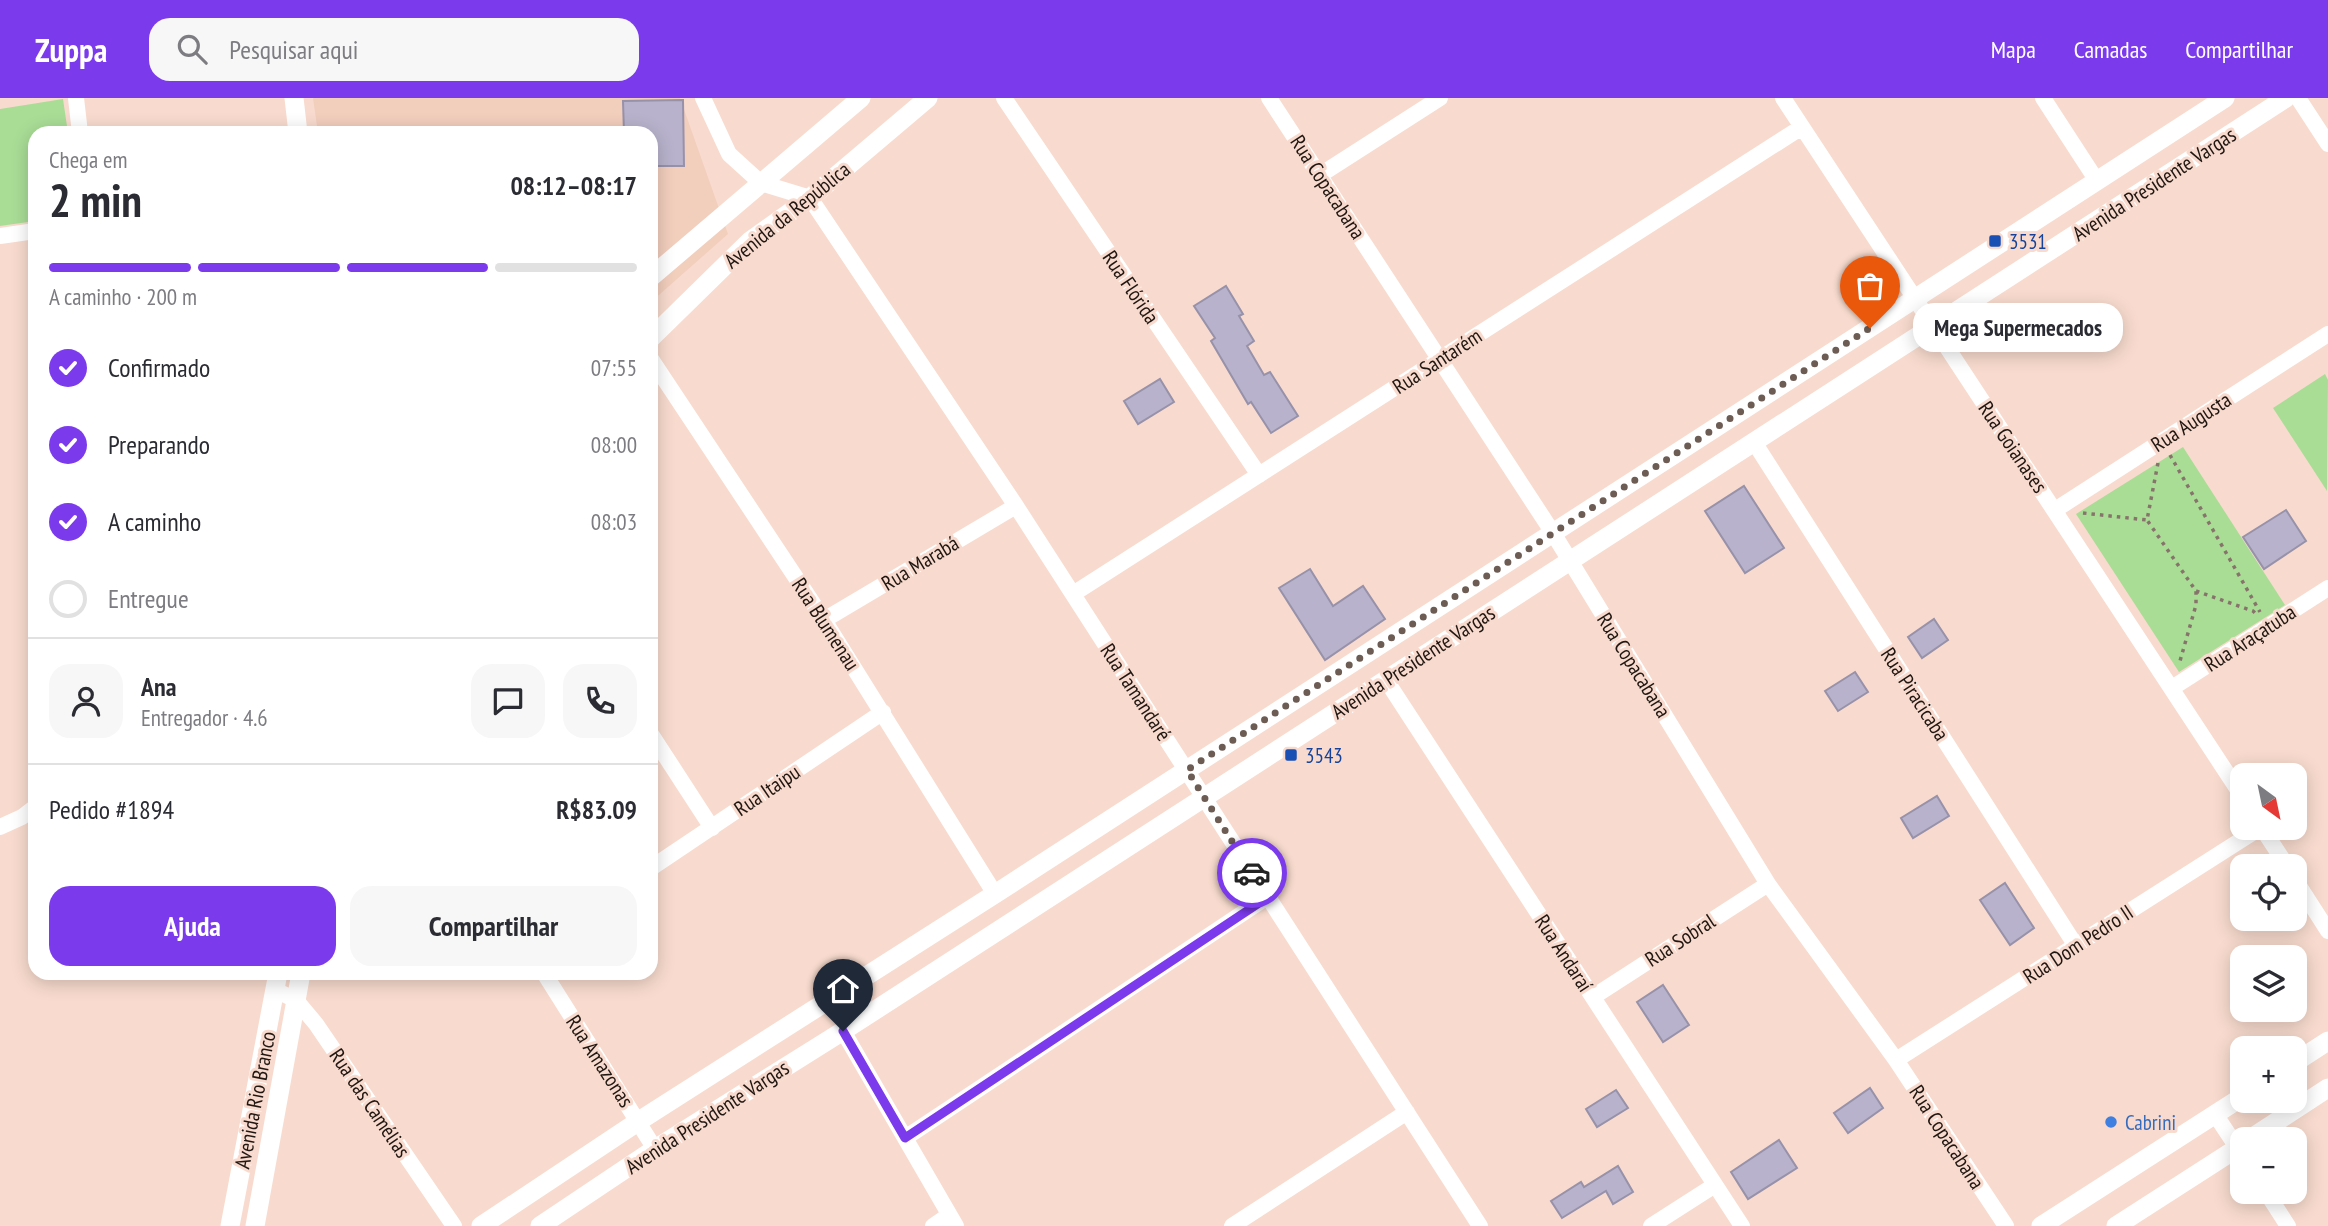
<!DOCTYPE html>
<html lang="pt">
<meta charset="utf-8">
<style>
:root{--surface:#fff;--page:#f7f7f7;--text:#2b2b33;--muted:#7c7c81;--line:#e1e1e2;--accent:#7c3aed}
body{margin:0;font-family:"PT Sans Narrow",sans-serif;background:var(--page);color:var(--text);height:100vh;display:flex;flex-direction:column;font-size:26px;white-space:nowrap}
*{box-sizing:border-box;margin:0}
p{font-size:23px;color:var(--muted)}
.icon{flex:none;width:38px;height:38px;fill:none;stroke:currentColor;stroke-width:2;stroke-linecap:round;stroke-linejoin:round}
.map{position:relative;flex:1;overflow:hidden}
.drawer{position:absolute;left:28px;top:28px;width:630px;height:854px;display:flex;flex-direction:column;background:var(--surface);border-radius:21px;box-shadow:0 4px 18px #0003}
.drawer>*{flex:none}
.needle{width:46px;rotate:147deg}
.tools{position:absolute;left:2230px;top:665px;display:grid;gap:14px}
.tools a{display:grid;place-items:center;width:77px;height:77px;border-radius:14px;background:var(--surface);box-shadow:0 4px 18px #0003;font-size:35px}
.pin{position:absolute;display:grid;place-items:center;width:60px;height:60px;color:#fff;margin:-72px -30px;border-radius:50% 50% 50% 0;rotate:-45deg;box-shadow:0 0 7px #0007}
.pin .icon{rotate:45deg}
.courier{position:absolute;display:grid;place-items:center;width:70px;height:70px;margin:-35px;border:5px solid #7c3aed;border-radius:50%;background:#fff;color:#222;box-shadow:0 2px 9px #0007}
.bubble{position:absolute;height:49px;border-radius:21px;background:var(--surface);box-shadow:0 4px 18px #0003;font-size:23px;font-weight:600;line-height:49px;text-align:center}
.overview em{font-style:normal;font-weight:600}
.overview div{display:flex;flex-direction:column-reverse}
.overview{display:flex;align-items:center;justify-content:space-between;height:119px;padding:0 21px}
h1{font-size:46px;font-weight:600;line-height:52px}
.bar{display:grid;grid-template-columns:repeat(4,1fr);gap:10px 7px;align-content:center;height:84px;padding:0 21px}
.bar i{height:9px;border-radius:5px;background:var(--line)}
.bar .selected{background:var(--accent)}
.bar p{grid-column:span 4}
.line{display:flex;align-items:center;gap:18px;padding:0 21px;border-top:2px solid var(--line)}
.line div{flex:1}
.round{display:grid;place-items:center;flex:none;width:74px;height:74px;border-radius:21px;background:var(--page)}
ol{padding:0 21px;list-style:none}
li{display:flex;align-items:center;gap:21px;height:77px}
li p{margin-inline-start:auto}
li .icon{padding:7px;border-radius:50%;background:var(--accent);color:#fff;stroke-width:4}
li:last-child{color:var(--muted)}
li i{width:38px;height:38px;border:4px solid var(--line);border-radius:50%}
.cta{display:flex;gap:14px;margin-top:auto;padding:14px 21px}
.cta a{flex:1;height:80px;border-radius:21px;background:var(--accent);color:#fff;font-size:28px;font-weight:600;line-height:80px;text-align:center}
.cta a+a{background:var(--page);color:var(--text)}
header{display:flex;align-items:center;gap:42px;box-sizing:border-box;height:98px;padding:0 35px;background:var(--accent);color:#fff}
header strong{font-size:33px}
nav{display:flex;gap:38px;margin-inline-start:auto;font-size:24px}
.search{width:490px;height:63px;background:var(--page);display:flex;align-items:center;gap:18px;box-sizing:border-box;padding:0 24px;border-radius:21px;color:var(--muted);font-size:26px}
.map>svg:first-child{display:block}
.built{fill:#f2cebd}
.green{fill:#a9dd96}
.building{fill:#b8b2cc;stroke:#9791aa;stroke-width:2}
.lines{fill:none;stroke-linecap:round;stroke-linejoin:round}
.path{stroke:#86746b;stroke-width:3.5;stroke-dasharray:3.5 5;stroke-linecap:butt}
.minor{stroke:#fff;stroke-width:16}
.tertiary{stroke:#fff;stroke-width:19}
.done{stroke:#6c5c54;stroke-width:7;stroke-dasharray:0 12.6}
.route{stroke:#7c3aed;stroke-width:9}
.transit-dot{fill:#1a4fb4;stroke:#f8dbce;stroke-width:2.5}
.shop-dot{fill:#3f7fe0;stroke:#f8dbce;stroke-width:2.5}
.labels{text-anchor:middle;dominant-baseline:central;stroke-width:6;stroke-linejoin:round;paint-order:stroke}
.street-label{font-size:21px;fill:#201712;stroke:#f8dbce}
.transit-label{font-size:21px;fill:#164399;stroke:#f8dbce;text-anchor:start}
.shop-label{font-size:21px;fill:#366cbe;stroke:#f8dbce;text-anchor:start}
</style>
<header>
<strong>Zuppa</strong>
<div class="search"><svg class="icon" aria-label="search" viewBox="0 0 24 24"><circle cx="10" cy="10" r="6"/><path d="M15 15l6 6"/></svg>Pesquisar aqui</div>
<nav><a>Mapa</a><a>Camadas</a><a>Compartilhar</a></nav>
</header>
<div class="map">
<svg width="2328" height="1128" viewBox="0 0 2328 1128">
<rect width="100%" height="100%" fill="#f8dbce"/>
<path class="built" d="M313,0H680L728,136L651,204V35H318Z"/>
<path class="green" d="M63,1L68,35H35V123L0,128V11Z
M2325,276L2328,282L2327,393L2273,310Z
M2183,349L2285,507L2179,574L2076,416Z"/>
<path class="building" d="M683,2L684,68H651V35H624L623,3Z
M1226,188L1243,216L1239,218L1254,243L1247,248L1264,277L1270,274L1298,318L1271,335L1251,304L1248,306L1211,243L1215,240L1194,208Z
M1160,281L1174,304L1138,326L1124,303Z
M1744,388L1784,450L1745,475L1705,413Z
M2286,412L2306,443L2264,471L2243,439Z
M1310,471L1333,508L1363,488L1385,521L1325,562L1279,490Z
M1934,521L1948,542L1922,560L1908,539Z
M1855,574L1868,594L1838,613L1825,593Z
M1937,698L1949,718L1913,740L1901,720Z
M2005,785L2034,830L2010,847L1980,802Z
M1663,887L1689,927L1663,944L1637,904Z
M1870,990L1883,1010L1848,1035L1834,1015Z
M1616,992L1628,1010L1597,1029L1586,1011Z
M1779,1042L1797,1070L1748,1101L1731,1074Z
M1618,1068L1633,1094L1613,1106L1606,1093L1562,1120L1551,1103L1581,1084L1584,1089Z"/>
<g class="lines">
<path class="path" d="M2170,357L2260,514
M2158,365L2147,422L2196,493V507L2180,563
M2083,415L2147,422
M2196,493L2253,513L2257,517"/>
<path class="minor" d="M76,0L80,35
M703,0L729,56L761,85L810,100L1016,408L1480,1128
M1004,0L1259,377
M1269,0L1553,435L1768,786L1896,962L2006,1128
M1783,0L2242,698
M2043,0L2097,83
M2298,0L2328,46
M1320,77L1440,0
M0,138L35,133
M651,261L824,522L995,796
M1754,344L2076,848
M2055,412L2328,236
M1073,496L1802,29
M824,522L1016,408
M1386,582L1742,1128
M2172,590L2328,490
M651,636L712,730
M0,729L22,719L35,709
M2262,730L2287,768
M651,770L883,614
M2294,780L2328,833
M544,875L655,1051
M275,892L296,902L316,926L454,1128
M1593,899L1768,786
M843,933L956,1128
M1896,962L2260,730
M2215,1016L2242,1057
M905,1040L1267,799
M2266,1094L2288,1128
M933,1128L949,1117
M1232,1128L1407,1014
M1651,1128L1715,1087"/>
<path class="tertiary" d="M294,0L298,35
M651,179L861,0
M651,240L750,143L810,100L928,0
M2294,965L2328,943
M2250,1041L2328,990
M230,1128L278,875
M255,1128L301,875
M481,1128L639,1023L995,796L2225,0
M540,1128L655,1051L843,933L2286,0
M2041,1128L2242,999
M2116,1128L2242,1047"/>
</g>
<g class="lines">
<path class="done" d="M1252,775L1187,672L1870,230"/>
<path class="route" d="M843,933L905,1040L1268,799L1252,775"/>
</g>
<g class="transit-dot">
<rect x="1988" y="136" width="14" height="14" rx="3.5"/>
<rect x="1284" y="650" width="14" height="14" rx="3.5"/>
</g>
<circle class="shop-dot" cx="2111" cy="1024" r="7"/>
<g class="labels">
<g class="street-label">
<text transform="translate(2154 86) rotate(-33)">Avenida Presidente Vargas</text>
<text transform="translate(1328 89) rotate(57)">Rua Copacabana</text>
<text transform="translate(787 117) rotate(-39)">Avenida da República</text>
<text transform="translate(1131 189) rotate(56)">Rua Flórida</text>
<text transform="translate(1437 263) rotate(-33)">Rua Santarém</text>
<text transform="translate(2191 324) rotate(-33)">Rua Augusta</text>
<text transform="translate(2013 349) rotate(56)">Rua Goianases</text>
<text transform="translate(920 465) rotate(-31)">Rua Marabá</text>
<text transform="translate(826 526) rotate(57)">Rua Blumenau</text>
<text transform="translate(2250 540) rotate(-33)">Rua Araçatuba</text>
<text transform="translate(1413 564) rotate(-33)">Avenida Presidente Vargas</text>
<text transform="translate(1634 567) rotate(58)">Rua Copacabana</text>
<text transform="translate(1136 594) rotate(57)">Rua Tamandaré</text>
<text transform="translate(1915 596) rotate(57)">Rua Piracicaba</text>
<text transform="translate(767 692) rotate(-34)">Rua Itaipu</text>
<text transform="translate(1680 842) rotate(-33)">Rua Sobral</text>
<text transform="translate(2078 846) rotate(-33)">Rua Dom Pedro II</text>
<text transform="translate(1564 855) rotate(57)">Rua Andaraí</text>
<text transform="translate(600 963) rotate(57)">Rua Amazonas</text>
<text transform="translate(255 1002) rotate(-79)">Avenida Rio Branco</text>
<text transform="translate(370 1005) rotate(56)">Rua das Camélias</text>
<text transform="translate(707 1019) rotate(-33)">Avenida Presidente Vargas</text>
<text transform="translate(1947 1039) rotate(57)">Rua Copacabana</text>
</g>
<g class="transit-label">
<text x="2009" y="143">3531</text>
<text x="1305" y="657">3543</text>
</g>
<g class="shop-label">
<text x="2125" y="1024">Cabrini</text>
</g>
</g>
</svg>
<div class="tools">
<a><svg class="needle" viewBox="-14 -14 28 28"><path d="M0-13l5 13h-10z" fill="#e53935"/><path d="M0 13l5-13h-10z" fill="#7c7c81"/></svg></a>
<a><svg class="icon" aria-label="locate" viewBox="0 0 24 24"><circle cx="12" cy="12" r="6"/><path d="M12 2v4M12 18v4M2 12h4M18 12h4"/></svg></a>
<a><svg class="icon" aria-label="layers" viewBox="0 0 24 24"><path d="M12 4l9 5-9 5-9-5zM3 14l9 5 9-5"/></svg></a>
<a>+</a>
<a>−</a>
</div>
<div class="pin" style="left:1870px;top:230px;background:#ea580c"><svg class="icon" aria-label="bag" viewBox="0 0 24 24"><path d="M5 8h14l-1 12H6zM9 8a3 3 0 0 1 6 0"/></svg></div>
<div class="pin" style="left:843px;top:933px;background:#1f2937"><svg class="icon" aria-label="home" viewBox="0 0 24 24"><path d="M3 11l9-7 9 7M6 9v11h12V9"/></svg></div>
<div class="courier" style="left:1252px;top:775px"><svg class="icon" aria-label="car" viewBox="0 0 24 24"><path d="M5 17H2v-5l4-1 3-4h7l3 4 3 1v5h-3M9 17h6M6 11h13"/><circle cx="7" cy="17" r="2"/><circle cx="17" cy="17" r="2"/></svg></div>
<div class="bubble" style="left:1913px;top:205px;width:210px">Mega Supermecados</div>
<section class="drawer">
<div class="overview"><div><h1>2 min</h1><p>Chega em</p></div><em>08:12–08:17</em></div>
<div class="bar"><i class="selected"></i><i class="selected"></i><i class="selected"></i><i></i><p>A caminho · 200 m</p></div>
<ol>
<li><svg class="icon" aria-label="check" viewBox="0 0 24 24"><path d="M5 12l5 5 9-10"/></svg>Confirmado<p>07:55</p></li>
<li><svg class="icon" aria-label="check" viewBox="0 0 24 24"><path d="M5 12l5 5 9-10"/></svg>Preparando<p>08:00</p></li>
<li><svg class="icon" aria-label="check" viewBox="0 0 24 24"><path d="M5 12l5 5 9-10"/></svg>A caminho<p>08:03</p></li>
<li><i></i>Entregue</li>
</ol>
<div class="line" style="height:126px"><a class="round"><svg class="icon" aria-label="person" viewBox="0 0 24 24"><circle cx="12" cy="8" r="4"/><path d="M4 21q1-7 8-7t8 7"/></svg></a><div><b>Ana</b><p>Entregador · 4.6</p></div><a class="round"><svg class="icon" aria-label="chat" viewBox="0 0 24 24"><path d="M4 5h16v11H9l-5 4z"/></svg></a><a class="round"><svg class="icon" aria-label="phone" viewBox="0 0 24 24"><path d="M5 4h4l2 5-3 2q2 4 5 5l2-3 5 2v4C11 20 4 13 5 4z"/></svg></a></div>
<div class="line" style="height:91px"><div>Pedido #1894</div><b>R$83.09</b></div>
<div class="cta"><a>Ajuda</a><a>Compartilhar</a></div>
</section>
</div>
